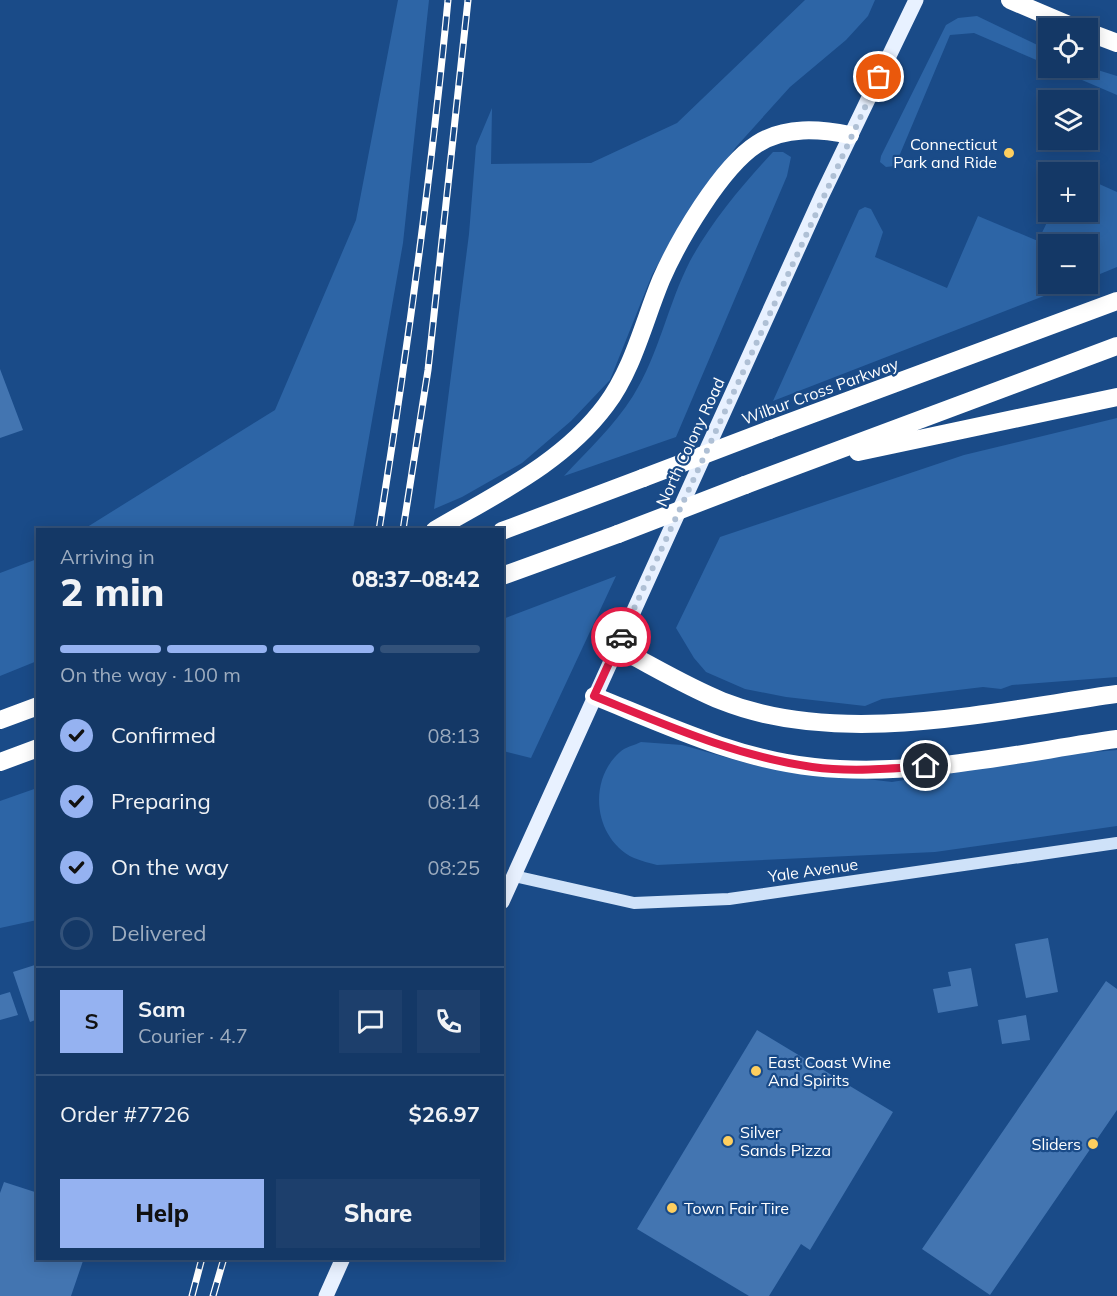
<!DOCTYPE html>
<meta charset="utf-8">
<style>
:root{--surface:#143866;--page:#1d3f6c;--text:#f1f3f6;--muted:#9dacbf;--line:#33527a;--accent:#95b2f1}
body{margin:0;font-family:Mulish,sans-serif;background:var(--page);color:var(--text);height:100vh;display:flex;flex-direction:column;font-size:22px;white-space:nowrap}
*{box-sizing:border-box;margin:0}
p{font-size:20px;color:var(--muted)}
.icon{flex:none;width:33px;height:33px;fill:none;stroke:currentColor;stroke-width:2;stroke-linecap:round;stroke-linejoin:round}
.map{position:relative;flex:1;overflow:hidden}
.sheet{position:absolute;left:36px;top:528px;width:468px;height:732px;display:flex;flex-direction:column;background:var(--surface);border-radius:0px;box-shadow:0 3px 15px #0003,0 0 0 2px var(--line)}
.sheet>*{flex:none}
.controls{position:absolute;left:1038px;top:18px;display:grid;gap:12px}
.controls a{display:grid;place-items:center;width:60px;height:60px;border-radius:0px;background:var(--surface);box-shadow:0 3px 15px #0003,0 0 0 2px var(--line);font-size:30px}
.pin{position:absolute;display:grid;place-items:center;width:51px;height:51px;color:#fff;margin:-26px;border:3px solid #fff;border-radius:50%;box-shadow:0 2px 6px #0007}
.courier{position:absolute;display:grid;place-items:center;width:60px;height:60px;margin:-30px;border:4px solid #e11d48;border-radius:50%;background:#fff;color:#222;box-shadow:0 2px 8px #0007}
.head em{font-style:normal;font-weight:800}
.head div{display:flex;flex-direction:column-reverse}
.head{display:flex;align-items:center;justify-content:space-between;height:102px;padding:0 24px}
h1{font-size:39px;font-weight:800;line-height:45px}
.bar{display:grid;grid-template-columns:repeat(4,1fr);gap:9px 6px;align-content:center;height:72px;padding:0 24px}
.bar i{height:8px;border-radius:4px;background:var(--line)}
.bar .active{background:var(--accent)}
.bar p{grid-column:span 4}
.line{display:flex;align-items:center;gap:15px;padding:0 24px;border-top:2px solid var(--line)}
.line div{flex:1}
.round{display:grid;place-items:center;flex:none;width:63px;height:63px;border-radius:0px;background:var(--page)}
ol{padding:0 24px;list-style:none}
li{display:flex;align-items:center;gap:18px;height:66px}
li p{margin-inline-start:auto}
li .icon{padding:6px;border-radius:50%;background:var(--accent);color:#111;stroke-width:4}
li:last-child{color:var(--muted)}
li i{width:33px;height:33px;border:3px solid var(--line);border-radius:50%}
.action{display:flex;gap:12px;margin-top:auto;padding:12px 24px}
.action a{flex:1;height:69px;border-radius:0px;background:var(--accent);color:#111;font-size:24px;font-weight:800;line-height:69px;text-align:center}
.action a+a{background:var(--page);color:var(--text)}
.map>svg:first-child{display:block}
.green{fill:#2d65a6}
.building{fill:#4375b1}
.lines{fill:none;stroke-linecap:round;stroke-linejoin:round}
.secondary{stroke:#cfe2f9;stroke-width:12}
.primary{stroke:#e8f1ff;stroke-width:15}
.highway{stroke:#fff;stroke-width:18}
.rail-casing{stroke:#fff;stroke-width:7}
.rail{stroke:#1a4b88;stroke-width:4.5;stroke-dasharray:14;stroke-linecap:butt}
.highway-bridge{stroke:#fff;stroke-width:18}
.done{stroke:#afc0d5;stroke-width:6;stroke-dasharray:0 10.8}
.route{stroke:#e11d48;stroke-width:8}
.poi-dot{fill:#fecf5f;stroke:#1a4b88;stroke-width:2}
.labels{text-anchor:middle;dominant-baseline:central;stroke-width:4.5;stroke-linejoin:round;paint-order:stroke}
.poi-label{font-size:16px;fill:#fff;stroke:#1a4b88;text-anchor:start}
.street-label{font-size:16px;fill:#fff;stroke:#1a4b88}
</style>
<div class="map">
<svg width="1117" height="1296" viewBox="0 0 1117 1296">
<rect width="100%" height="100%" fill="#1a4b88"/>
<path class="green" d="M398,0H429L403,243L353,529H84L275,410L356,220Z
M805,0H875L868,16L846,40L790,87L736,147L682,221L652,275L610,380L571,421L522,463L462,497L434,509L469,234L476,146L492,108L491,164L591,163L677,123Z
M977,16L1048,50V65L974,33L950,35L895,166L886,167L880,162L881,156L946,25L958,18Z
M1088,67L1117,76V95L1054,68Z
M773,152H783L791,157L787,176L676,437L564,476C588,450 614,426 633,396C659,354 668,304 690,261C712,221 742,185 773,152Z
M1088,179L1117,192V267L1088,279V244H1048V284H1075L773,401L859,210L865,207L871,209L883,232L875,257L947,288L978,216L1038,241L1052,212H1088Z
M1117,418V677L1012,685L1001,689L983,687L882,699L865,706L786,697L745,689L706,672L694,658L676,628L720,537L964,455Z
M37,559V661L0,676V573Z
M616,576L531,758L503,751V619Z
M641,742L682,745L757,766L892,782L1060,755L1117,750V826L935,852L657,865C650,863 641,861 634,858C594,839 587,781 620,752C625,747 635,745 641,742Z
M37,788V920L0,928V801Z"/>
<path class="building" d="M0,369L23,430L0,438Z
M1048,938L1058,992L1026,998L1015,944Z
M38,964V1019L30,1022L13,972Z
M971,968L978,1006L938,1013L933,989L951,986L948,972Z
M1106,981L1117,989V1110L990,1295L922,1249Z
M10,992L18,1015L0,1020V995Z
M1026,1015L1030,1040L1002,1044L998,1020Z
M757,1030L893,1112L810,1250L801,1244L769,1296H749L637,1229Z
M4,1182L38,1193V1258H84L71,1296H0V1193Z"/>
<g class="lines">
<path class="secondary" d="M514,876L634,903L729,899L1117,843"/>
<path class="primary" d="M502,902L822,195L916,0
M326,1296L343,1258"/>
<path class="highway" d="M1010,0L1076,28
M1088,32L1117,43
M769,430L1117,301
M858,452L1117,397
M745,485L1117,346
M435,530C496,494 563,463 606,405C633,369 644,321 661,280C678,241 721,167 757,144C785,126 820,129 850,135
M502,531L643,478
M502,576L618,534
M616,647C651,665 685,686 722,701C840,748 994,711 1117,694
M594,696C666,725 737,759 814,767C915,778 1018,753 1117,739
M0,720L38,706
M0,762L38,748"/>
<defs>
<path id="rail" d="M379,530C407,353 431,178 448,0
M403,530L428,370L468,0
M192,1296L202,1258
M213,1296L224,1258"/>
</defs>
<use href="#rail" class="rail-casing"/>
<use href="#rail" class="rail"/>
<path class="highway-bridge" d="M643,478L769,430
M618,534L745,485"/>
</g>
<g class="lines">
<path class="done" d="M621,637L879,77"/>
<path class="route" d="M621,637L594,696C666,725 735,756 812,767C849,772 888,769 926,766"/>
</g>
<g class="poi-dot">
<circle cx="1009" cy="153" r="6"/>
<circle cx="756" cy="1071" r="6"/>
<circle cx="728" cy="1141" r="6"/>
<circle cx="1093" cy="1144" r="6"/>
<circle cx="672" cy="1208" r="6"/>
</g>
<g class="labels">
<g class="poi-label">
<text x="997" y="144" text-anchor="end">Connecticut<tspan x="997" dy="18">Park and Ride</tspan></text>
<text x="768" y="1062">East Coast Wine<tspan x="768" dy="18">And Spirits</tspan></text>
<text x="740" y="1132">Silver<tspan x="740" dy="18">Sands Pizza</tspan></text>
<text x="1081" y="1144" text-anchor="end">Sliders</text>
<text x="684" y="1208">Town Fair Tire</text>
</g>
<g class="street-label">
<text transform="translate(820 391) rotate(-20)">Wilbur Cross Parkway</text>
<text transform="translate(690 442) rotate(-65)">North Colony Road</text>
<text transform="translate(813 870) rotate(-8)">Yale Avenue</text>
</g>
</g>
</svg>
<div class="controls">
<a><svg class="icon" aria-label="locate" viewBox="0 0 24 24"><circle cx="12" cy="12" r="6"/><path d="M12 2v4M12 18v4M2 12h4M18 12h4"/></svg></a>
<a><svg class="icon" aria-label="layers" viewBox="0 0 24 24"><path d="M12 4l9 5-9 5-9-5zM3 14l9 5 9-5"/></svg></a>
<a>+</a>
<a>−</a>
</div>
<div class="pin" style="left:879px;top:77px;background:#ea580c"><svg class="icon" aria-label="bag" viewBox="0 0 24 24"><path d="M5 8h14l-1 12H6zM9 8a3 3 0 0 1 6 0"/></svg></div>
<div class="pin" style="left:926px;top:766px;background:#1f2937"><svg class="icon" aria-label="home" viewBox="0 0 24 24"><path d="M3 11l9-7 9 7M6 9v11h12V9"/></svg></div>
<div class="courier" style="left:621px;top:637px"><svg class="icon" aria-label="car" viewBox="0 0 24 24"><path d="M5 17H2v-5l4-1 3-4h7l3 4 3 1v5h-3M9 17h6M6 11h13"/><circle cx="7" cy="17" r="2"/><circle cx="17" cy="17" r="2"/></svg></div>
<section class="sheet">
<div class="head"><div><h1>2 min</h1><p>Arriving in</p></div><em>08:37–08:42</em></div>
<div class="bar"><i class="active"></i><i class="active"></i><i class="active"></i><i></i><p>On the way · 100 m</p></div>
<ol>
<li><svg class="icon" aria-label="check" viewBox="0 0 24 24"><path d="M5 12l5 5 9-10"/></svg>Confirmed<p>08:13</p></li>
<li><svg class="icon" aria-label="check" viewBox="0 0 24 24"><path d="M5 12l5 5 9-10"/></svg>Preparing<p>08:14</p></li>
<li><svg class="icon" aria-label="check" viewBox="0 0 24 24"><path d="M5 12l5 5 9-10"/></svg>On the way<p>08:25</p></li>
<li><i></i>Delivered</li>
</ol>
<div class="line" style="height:108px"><b class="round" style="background:var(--accent);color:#111">S</b><div><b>Sam</b><p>Courier · 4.7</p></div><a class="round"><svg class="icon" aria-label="chat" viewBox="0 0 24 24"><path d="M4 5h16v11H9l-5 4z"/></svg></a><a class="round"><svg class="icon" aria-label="phone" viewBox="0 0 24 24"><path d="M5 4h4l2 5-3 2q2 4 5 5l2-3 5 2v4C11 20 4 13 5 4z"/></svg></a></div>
<div class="line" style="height:78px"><div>Order #7726</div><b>$26.97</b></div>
<div class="action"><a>Help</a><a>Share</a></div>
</section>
</div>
